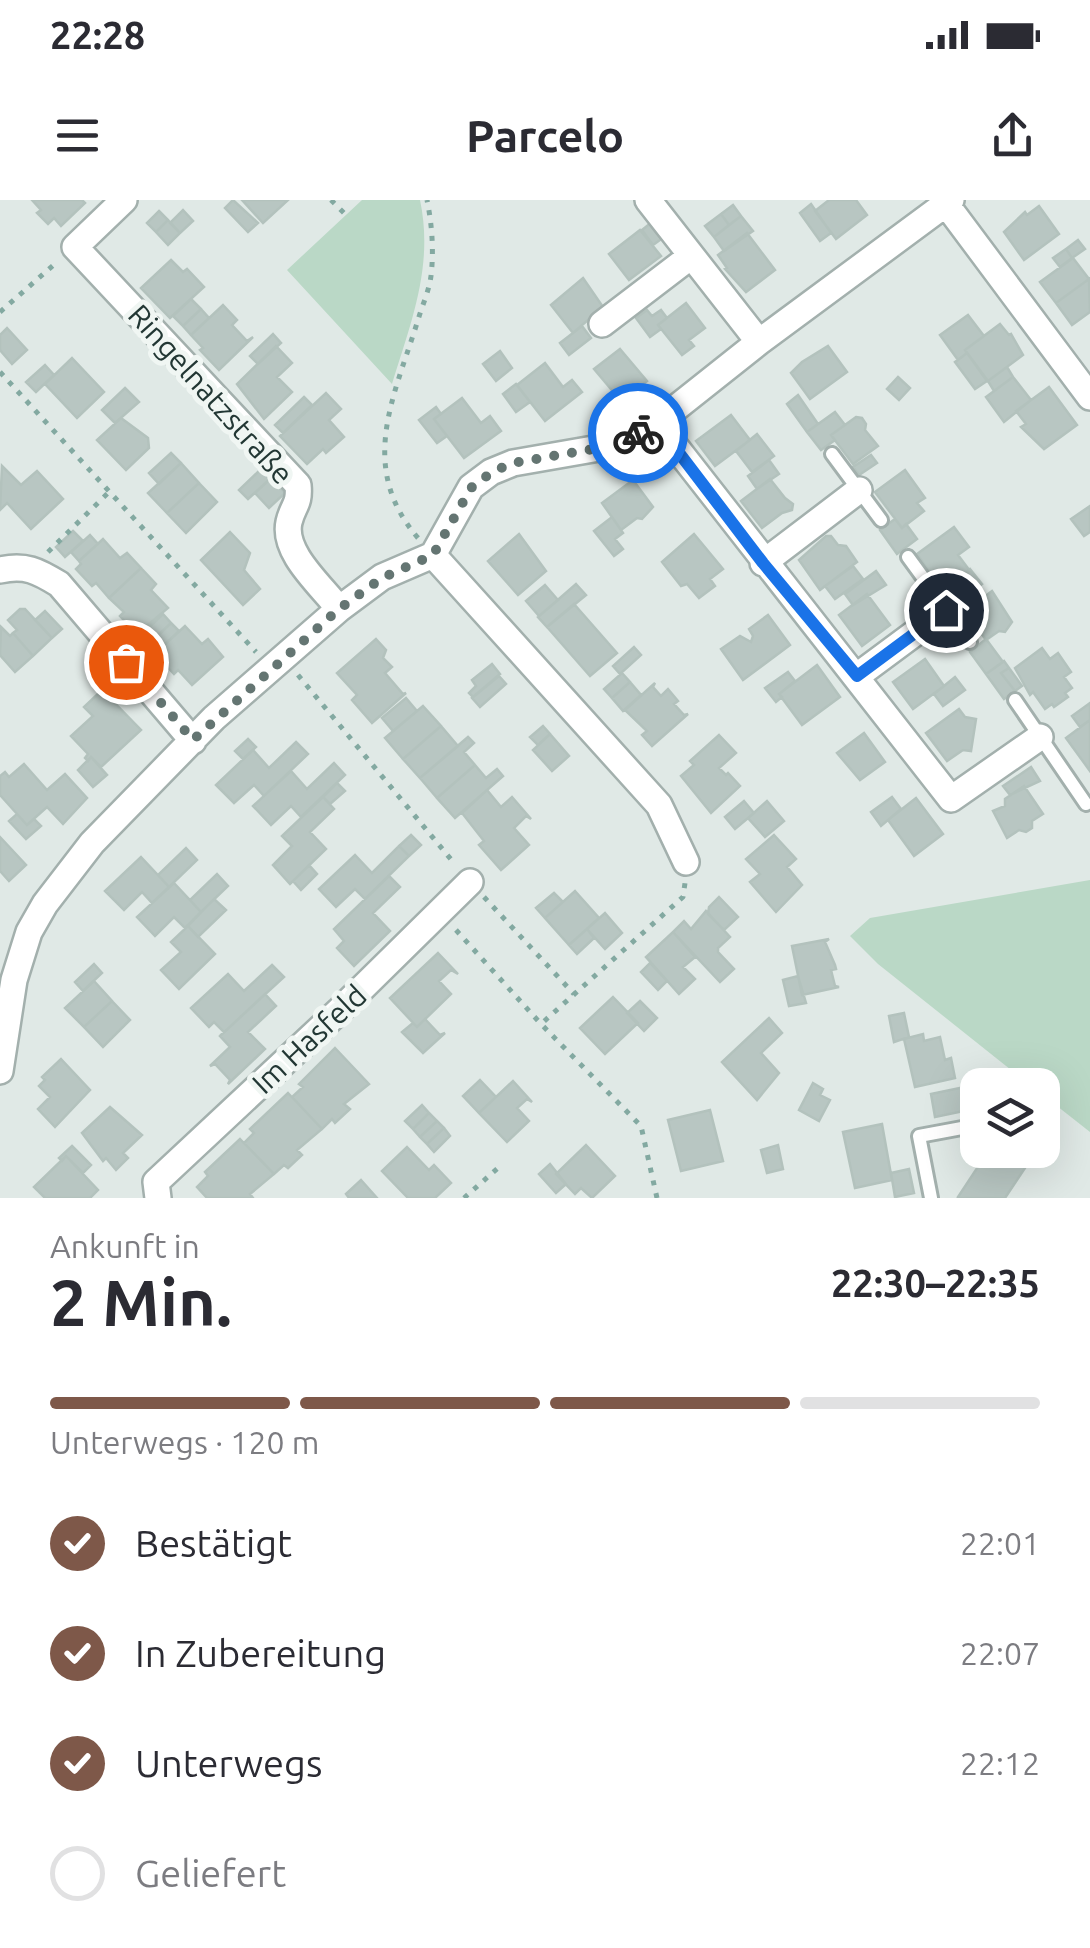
<!DOCTYPE html>
<html lang="de">
<meta charset="utf-8">
<style>
:root{--surface:#fff;--page:#f2f2f3;--text:#2b2b33;--muted:#7c7c81;--line:#e1e1e2;--accent:#7e5849}
body{margin:0;font-family:Ubuntu,sans-serif;background:var(--page);color:var(--text);height:100vh;display:flex;flex-direction:column;font-size:38px;white-space:nowrap}
*{box-sizing:border-box;margin:0}
p{font-size:32px;color:var(--muted)}
.icon{flex:none;width:55px;height:55px;fill:none;stroke:currentColor;stroke-width:2;stroke-linecap:round;stroke-linejoin:round}
.map{position:relative;height:998px;overflow:hidden}
.side{display:flex;flex-direction:column;background:var(--surface);flex:1}
.side>*{flex:none}
.tools{position:absolute;left:960px;top:868px;display:grid;gap:20px}
.tools a{display:grid;place-items:center;width:100px;height:100px;border-radius:20px;background:var(--surface);box-shadow:0 10px 40px #0002;font-size:50px}
.pin{position:absolute;display:grid;place-items:center;width:85px;height:85px;color:#fff;margin:-42px;border:5px solid #fff;border-radius:50%;box-shadow:0 2px 10px #0007}
.courier{position:absolute;display:grid;place-items:center;width:100px;height:100px;margin:-50px;border:8px solid #1a73e8;border-radius:50%;background:#fff;color:#222;box-shadow:0 2px 12px #0007}
.head em{font-style:normal;font-weight:600}
.head div{display:flex;flex-direction:column-reverse}
.head{display:flex;align-items:center;justify-content:space-between;height:170px;padding:0 50px}
h1{font-size:65px;font-weight:600;line-height:75px}
.bar{display:grid;grid-template-columns:repeat(4,1fr);gap:15px 10px;align-content:center;height:120px;padding:0 50px}
.bar i{height:12px;border-radius:8px;background:var(--line)}
.bar .active{background:var(--accent)}
.bar p{grid-column:span 4}
ol{padding:0 50px;list-style:none}
li{display:flex;align-items:center;gap:30px;height:110px}
li p{margin-inline-start:auto}
li .icon{padding:10px;border-radius:50%;background:var(--accent);color:#fff;stroke-width:4}
li:last-child{color:var(--muted)}
li i{width:55px;height:55px;border:5px solid var(--line);border-radius:50%}
.status{display:flex;justify-content:space-between;align-items:center;height:70px;padding:0 50px;background:var(--surface);direction:ltr}
.status svg{height:28px;fill:currentColor}
header{display:flex;justify-content:space-between;align-items:center;height:130px;padding:0 50px;background:var(--surface);font-size:45px;font-weight:600}
.map>svg:first-child{display:block}
.green{fill:#bad8c6}
.building{fill:#b8c6c2;stroke:#b3c2bd;stroke-width:2.5}
.lines{fill:none;stroke-linecap:round;stroke-linejoin:round}
.lane-casing{stroke:#a3b0ad;stroke-width:18}
.street-casing{stroke:#a3b0ad;stroke-width:30}
.path{stroke:#83a9a1;stroke-width:5;stroke-dasharray:5 8;stroke-linecap:butt}
.lane{stroke:#fff;stroke-width:12}
.street{stroke:#fff;stroke-width:25}
.done{stroke:#647572;stroke-width:10;stroke-dasharray:0 18}
.route{stroke:#1a73e8;stroke-width:12}
.labels{text-anchor:middle;dominant-baseline:central;stroke-width:10;stroke-linejoin:round;paint-order:stroke}
.street-label{font-size:30px;fill:#223734;stroke:#f0f6f3}
</style>
<div class="status"><b>22:28</b><svg viewBox="0 0 49 12"><path d="M0 12V9h3v3zM5 12V6h3v6zM10 12V3h3v9zM15 12V0h3v12zM26 1h20v11H26zM47 4h2v5h-2z"/></svg></div>
<header><svg class="icon" aria-label="menu" viewBox="0 0 24 24"><path d="M4 6h16M4 12h16M4 18h16"/></svg>Parcelo<svg class="icon" aria-label="share" viewBox="0 0 24 24"><path d="M12 15V3M7 8l5-5 5 5M5 13v7h14v-7"/></svg></header>
<div class="map">
<svg width="1090" height="998" viewBox="0 0 1090 998">
<rect width="100%" height="100%" fill="#e0e9e6"/>
<path class="green" d="M362,0H420C434,66 411,122 392,184L287,70Z
M1090,680V932L1043,895L1042,885H1030L878,764L850,736L870,718Z"/>
<path class="building" d="M32,0H82L85,3L61,26L54,18L48,24L37,13L41,10Z
M233,0L258,23L248,32L225,8Z
M242,0H288L263,23Z
M829,0H856L867,15L836,39L815,11Z
M811,4L831,33L820,41L800,13Z
M733,5L741,16L729,25L721,14Z
M1039,6L1059,34L1024,60L1004,32L1025,12L1027,15Z
M183,10L193,21L180,33L170,23Z
M159,11L168,20L156,32L147,23Z
M721,14L729,25L714,37L705,26Z
M741,16L753,31L724,51L714,37Z
M168,20L180,33L168,45L156,32Z
M652,22L664,37L653,45L642,30Z
M640,30L661,56L629,80L609,54Z
M747,33L775,70L746,92L725,69L727,68L718,55Z
M1078,40L1085,49L1072,58L1066,49Z
M1066,49L1072,58L1060,67L1053,58Z
M1073,58L1089,79L1056,103L1040,82Z
M171,60L183,72L187,69L204,87L170,118L141,88Z
M583,78L603,107L573,133L551,105Z
M1089,79L1090,112L1072,125L1056,103Z
M191,99L201,109L183,126L173,116Z
M686,103L705,128L689,140L694,146L682,155L658,125Z
M223,105L237,120L232,125L247,141L253,137L219,170L200,150L203,148L191,135Z
M201,109L209,118L191,135L183,126Z
M647,110L652,116L661,110L667,118L658,125L661,129L650,137L636,118Z
M968,115L984,136L965,150L967,153L958,160L940,135Z
M1000,124L1009,135L1011,134L1023,155L988,181L965,150Z
M582,126L591,138L569,155L560,143Z
M7,128L27,150L12,164L0,150V135Z
M273,134L281,143L258,164L250,156Z
M276,146L292,163L277,177L292,192L264,219L237,184Z
M828,146L847,172L810,199L791,173L802,162Z
M620,149L647,181L621,201L594,169Z
M500,151L512,168L496,181L483,164Z
M967,153L987,181L975,189L955,162Z
M72,158L104,192L77,218L45,184Z
M545,163L563,187L572,180L582,192L545,221L517,185Z
M45,165L54,175L36,192L26,182Z
M1007,167L1013,177L994,191L988,181Z
M898,177L910,188L899,200L887,189Z
M1013,177L1031,200L1004,222L986,197Z
M516,184L530,202L516,212L503,194Z
M1049,187L1077,225L1044,249L1021,227L1026,224L1016,211Z
M125,188L139,202L115,223L102,210Z
M326,193L341,209L329,220L344,237L326,253L323,249L307,264L280,236Z
M798,195L818,224L807,232L787,204Z
M304,197L312,205L283,233L275,225Z
M462,198L481,223L490,216L501,231L464,258L434,219Z
M436,207L441,214L434,219L447,236L437,243L419,220Z
M835,212L845,225L831,235L835,240L821,250L807,232Z
M731,215L750,240L715,266L696,241Z
M856,217L862,218L866,224L865,230L878,246L853,264L831,235Z
M121,218L148,238L149,248L126,270L97,240Z
M757,234L774,256L752,272L736,251Z
M171,253L181,263L159,284L149,273Z
M871,255L877,263L859,275L853,267Z
M769,260L779,274L757,289L748,276Z
M181,263L199,283L167,313L148,293Z
M2,266L21,285L37,271L63,299L31,329L7,303L0,310Z
M261,269L270,279L248,299L239,290Z
M905,270L925,298L917,303L924,311L902,328L875,292Z
M271,278L285,293L269,308L255,293Z
M770,279L785,298L793,304L792,310L782,313L762,328L741,301Z
M633,280L653,307L642,319L637,318L621,330L602,303Z
M199,283L217,302L186,333L167,313Z
M1090,306V332L1084,336L1071,319Z
M612,317L623,333L615,339L623,349L614,356L594,331Z
M895,319L902,328L906,324L917,339L897,354L880,330Z
M954,327L969,347L958,355L970,371L943,391L917,354Z
M73,331L83,341L65,357L56,347Z
M230,332L250,353L244,370L260,389L243,405L201,360Z
M519,334L546,371L518,395L488,361Z
M694,334L723,369L710,379L715,386L699,398L687,384L681,386L662,362Z
M90,335L98,344L79,361L71,352Z
M826,336H831L838,345L846,346L857,362L820,390L799,360Z
M103,339L120,358L127,353L141,368L109,398L96,383L92,386L76,369L81,364L79,361Z
M853,366L863,379L835,399L825,386Z
M141,368L156,384L151,390L168,408L137,434L120,416L124,412L109,398Z
M970,369L982,384L954,405L943,391Z
M876,371L886,385L853,405L845,394Z
M576,384L586,395L547,427L538,417Z
M545,385L558,400L539,416L526,401Z
M992,391L1012,422L1005,432L999,431L986,440L965,411Z
M867,394L890,425L862,446L839,415Z
M574,404L617,453L590,476L547,427Z
M20,409H25L52,438L33,456L13,433L17,430L8,420Z
M45,411L62,429L52,438L35,420Z
M163,414L171,423L153,440L145,431Z
M768,415L790,445L743,480L721,449L740,436L751,442L753,436L749,429Z
M171,423L179,431L161,448L153,440Z
M185,426L202,444L208,439L223,457L192,485L178,470L174,474L157,456L163,451L161,448Z
M1,427L10,436L13,433L33,456L15,472L0,455Z
M376,439L386,450L383,458L392,467L385,473L403,494L406,493L372,523L352,500L357,495L337,473Z
M986,439L1003,462L986,474L970,452Z
M634,447L641,455L620,474L613,466Z
M1042,448L1050,459L1058,453L1071,472L1064,477L1072,488L1065,493L1068,497L1054,507L1052,504L1045,509L1033,492L1030,495L1015,468Z
M925,459L944,486L913,509L893,482Z
M1004,461L1009,468L1001,473L1015,491L1004,499L986,474Z
M492,464L500,474L473,497L469,493L476,486L472,480Z
M817,465L840,497L802,525L779,494Z
M1009,468L1022,486L1015,491L1001,473Z
M788,472L795,481L779,494L782,497L776,502L765,488Z
M622,473L630,482L612,498L604,489Z
M499,476L506,484L480,507L472,498Z
M955,477L965,490L943,506L934,494Z
M630,482L641,495L623,511L612,498Z
M655,483L653,487L661,496L668,489L678,501L674,504L684,515L688,514L652,546L642,535L647,531L625,510Z
M102,490L141,530L101,567L91,557L88,561L85,558L88,554L71,536L93,516L84,507Z
M406,498L417,511L393,531L382,518Z
M1090,503V520L1080,527L1072,516Z
M423,506L441,526L403,559L385,538Z
M959,509L965,517L976,519L971,551L963,550L947,561L926,533Z
M1090,520V571L1066,538Z
M441,526L458,546L420,578L403,559Z
M543,526L550,534L538,545L530,537Z
M864,533L885,562L860,580L837,553Z
M550,534L569,556L552,571L533,550Z
M719,535L736,553L719,568L726,575L728,573L740,586L711,613L681,576L694,565L690,561Z
M468,537L474,543L464,552L475,565L437,598L420,578Z
M248,539L256,547L243,559L235,551Z
M296,542L308,554L264,596L254,585L234,603L216,585L253,550L269,568Z
M91,557L107,575L93,587L78,570Z
M334,563L345,575L301,617L291,606L271,625L253,606L291,571L307,589Z
M24,564L47,590L65,574L87,598L63,624L47,607L27,625L0,595V576L5,572L9,577Z
M475,565L486,578L497,569L503,576L455,618L437,598Z
M1031,567L1040,581L1010,595L1003,586Z
M337,583L345,591L330,604L323,597Z
M1024,586L1043,614L1032,621V628L1026,632L1019,630L1007,638L993,611L1005,606V599Z
M487,590L501,607L512,597L531,619L526,616L514,628L529,645L501,670L479,645L484,641L462,613Z
M323,597L334,609L310,632L326,649L290,684L273,665L292,646L282,636Z
M892,597L901,609L881,626L871,612Z
M916,598L943,634L914,656L888,620Z
M744,601L754,613L735,629L725,617Z
M767,601L784,621L765,637L748,618Z
M17,614L27,625L34,619L41,626L26,639L9,621Z
M411,635L421,645L409,656L399,646Z
M774,635L796,659L787,667L802,685L776,712L750,682L760,674L746,659Z
M0,637L26,665L9,681L0,671Z
M399,646L409,656L365,699L355,689L336,707L319,689L355,655L372,673Z
M186,648L197,660L169,687L158,675Z
M141,657L169,687L152,703L142,692L124,710L105,691Z
M309,665L317,674L301,690L293,681Z
M217,674L228,686L201,712L190,700Z
M389,676L400,687L373,713L390,731L354,766L337,748L344,741L334,729Z
M174,683L201,712L185,728L174,717L155,736L137,717Z
M575,691L599,718L569,745L545,718Z
M554,693L563,702L545,718L536,708Z
M719,697L738,717L724,730L708,714L709,707Z
M214,699L226,710L198,737L188,726Z
M706,711L730,737L718,748V752L734,769L720,782L673,732L684,721L691,729Z
M605,713L622,733L605,749L587,729Z
M188,726L215,754L179,789L161,770L181,752L171,742Z
M587,729L594,738L577,754L569,745Z
M673,732L695,757L683,767L695,779L679,794L646,757Z
M829,739L825,742L835,765L836,769L831,770L835,786L839,787L802,795L792,746Z
M438,753L458,774L451,770L439,781L451,794L417,827L390,798Z
M650,763L667,781L658,790L641,772Z
M94,764L102,773L83,791L75,782Z
M272,765L284,777L220,836L224,832L214,822L209,827L191,808L228,774L244,791Z
M798,776L806,803L789,806L783,780Z
M94,781L112,801L84,827L65,808Z
M265,794L276,806L248,832L265,849L228,884L230,880L215,864L210,866L230,847L220,836Z
M613,797L638,823L605,854L580,828Z
M112,801L130,820L103,847L84,827Z
M640,801L657,818L644,831L627,813Z
M904,813L909,837L894,842L889,816Z
M769,818L782,833L761,853L779,873L757,900L722,862Z
M425,819L440,835L445,833L423,853L402,832L413,823L417,827Z
M923,834L924,841L940,837L945,860L951,858L955,878L915,887L904,839Z
M335,848L369,884L344,904L350,909L335,923L332,919L322,929L292,897L303,887L299,884Z
M61,859L90,890L55,927L38,909L50,897L39,886L45,880L42,877Z
M1008,878L1010,885H978V908L935,917L931,894Z
M480,880L496,897L479,913L463,896Z
M513,881L532,902L527,899L517,908L529,921L507,942L479,913Z
M813,883L823,889L820,895L830,900L819,921L799,910Z
M288,893L322,929L297,950L302,955L288,968L284,965L274,974L244,943L254,933L250,929Z
M422,905L429,913L413,929L405,921Z
M110,907L142,935L123,953L128,958L116,970L106,958L103,961L82,933Z
M710,910L723,961L681,971L668,920Z
M429,913L437,921L420,937L413,929Z
M437,921L444,928L427,944L420,937Z
M882,924L892,980L855,988L843,932Z
M444,928L450,936L434,952L427,944Z
M240,939L274,974L250,994L253,998H207L197,987L208,976L205,972Z
M586,945L615,976L592,998L581,988L575,994L556,974Z
M778,945L783,969L767,973L761,950Z
M72,946L91,965L83,973L66,956L62,961L59,958Z
M407,947L429,970L434,965L451,983L435,998H408L382,971Z
M989,950H1037L1005,998H960L958,997Z
M66,956L98,990L90,998H45L34,987Z
M550,964L566,984L556,993L539,974Z
M909,969L914,993L895,997L891,973Z
M361,980L377,998H349L346,994Z"/>
<g class="lines">
<defs>
<path id="lane" d="M832,254L881,320
M908,357L970,442
M1015,500L1086,604
M931,998L919,936L978,925"/>
<path id="street" d="M124,0L75,47L298,285C300,305 293,305 289,322C282,353 322,386 339,409
M648,0L759,142
M946,4L1090,197
M602,124L691,56
M657,223L951,599L1040,537
M433,355L659,605L686,662
M763,363L859,290
M0,370C25,364 38,371 59,384L193,541
M857,476L946,410
M0,871L14,780L29,732L45,704L92,643L214,518L339,409L382,377L433,355L471,287L491,272L513,263L599,248L657,223L759,142L951,0
M158,998L156,982L340,810L470,682"/>
</defs>
<use href="#lane" class="lane-casing"/>
<use href="#street" class="street-casing"/>
<path class="path" d="M331,0L346,15
M0,112L57,62
M0,172L256,452
M418,338C357,267 394,197 418,120C422,106 429,91 431,76C434,51 432,24 427,0
M48,352L109,292
M298,475L454,663
M484,697L574,794
M456,730L541,824
M464,998L498,968
M657,998L641,926L541,824L683,697L685,683"/>
<use href="#lane" class="lane"/>
<use href="#street" class="street"/>
</g>
<g class="lines">
<path class="done" d="M126,462L193,540L339,409L382,378L433,355L471,288L492,272L513,263L599,248L638,233"/>
<path class="route" d="M638,233L657,224L763,363L857,476L946,410"/>
</g>
<g class="labels">
<g class="street-label">
<text transform="translate(211 194) rotate(48)">Ringelnatzstraße</text>
<text transform="translate(309 839) rotate(-43)">Im Hasfeld</text>
</g>
</g>
</svg>
<div class="tools">
<a><svg class="icon" aria-label="layers" viewBox="0 0 24 24"><path d="M12 4l9 5-9 5-9-5zM3 14l9 5 9-5"/></svg></a>
</div>
<div class="pin" style="left:126px;top:462px;background:#ea580c"><svg class="icon" aria-label="bag" viewBox="0 0 24 24"><path d="M5 8h14l-1 12H6zM9 8a3 3 0 0 1 6 0"/></svg></div>
<div class="pin" style="left:946px;top:410px;background:#1f2937"><svg class="icon" aria-label="home" viewBox="0 0 24 24"><path d="M3 11l9-7 9 7M6 9v11h12V9"/></svg></div>
<div class="courier" style="left:638px;top:233px"><svg class="icon" aria-label="bike" viewBox="0 0 24 24"><circle cx="6" cy="16" r="4"/><circle cx="18" cy="16" r="4"/><path d="M6 16l4-8h5l3 8M10 8l3 8H6M13 5h3"/></svg></div>
</div>
<section class="side">
<div class="head"><div><h1>2 Min.</h1><p>Ankunft in</p></div><em>22:30–22:35</em></div>
<div class="bar"><i class="active"></i><i class="active"></i><i class="active"></i><i></i><p>Unterwegs · 120 m</p></div>
<ol>
<li><svg class="icon" aria-label="check" viewBox="0 0 24 24"><path d="M5 12l5 5 9-10"/></svg>Bestätigt<p>22:01</p></li>
<li><svg class="icon" aria-label="check" viewBox="0 0 24 24"><path d="M5 12l5 5 9-10"/></svg>In Zubereitung<p>22:07</p></li>
<li><svg class="icon" aria-label="check" viewBox="0 0 24 24"><path d="M5 12l5 5 9-10"/></svg>Unterwegs<p>22:12</p></li>
<li><i></i>Geliefert</li>
</ol>
</section>
